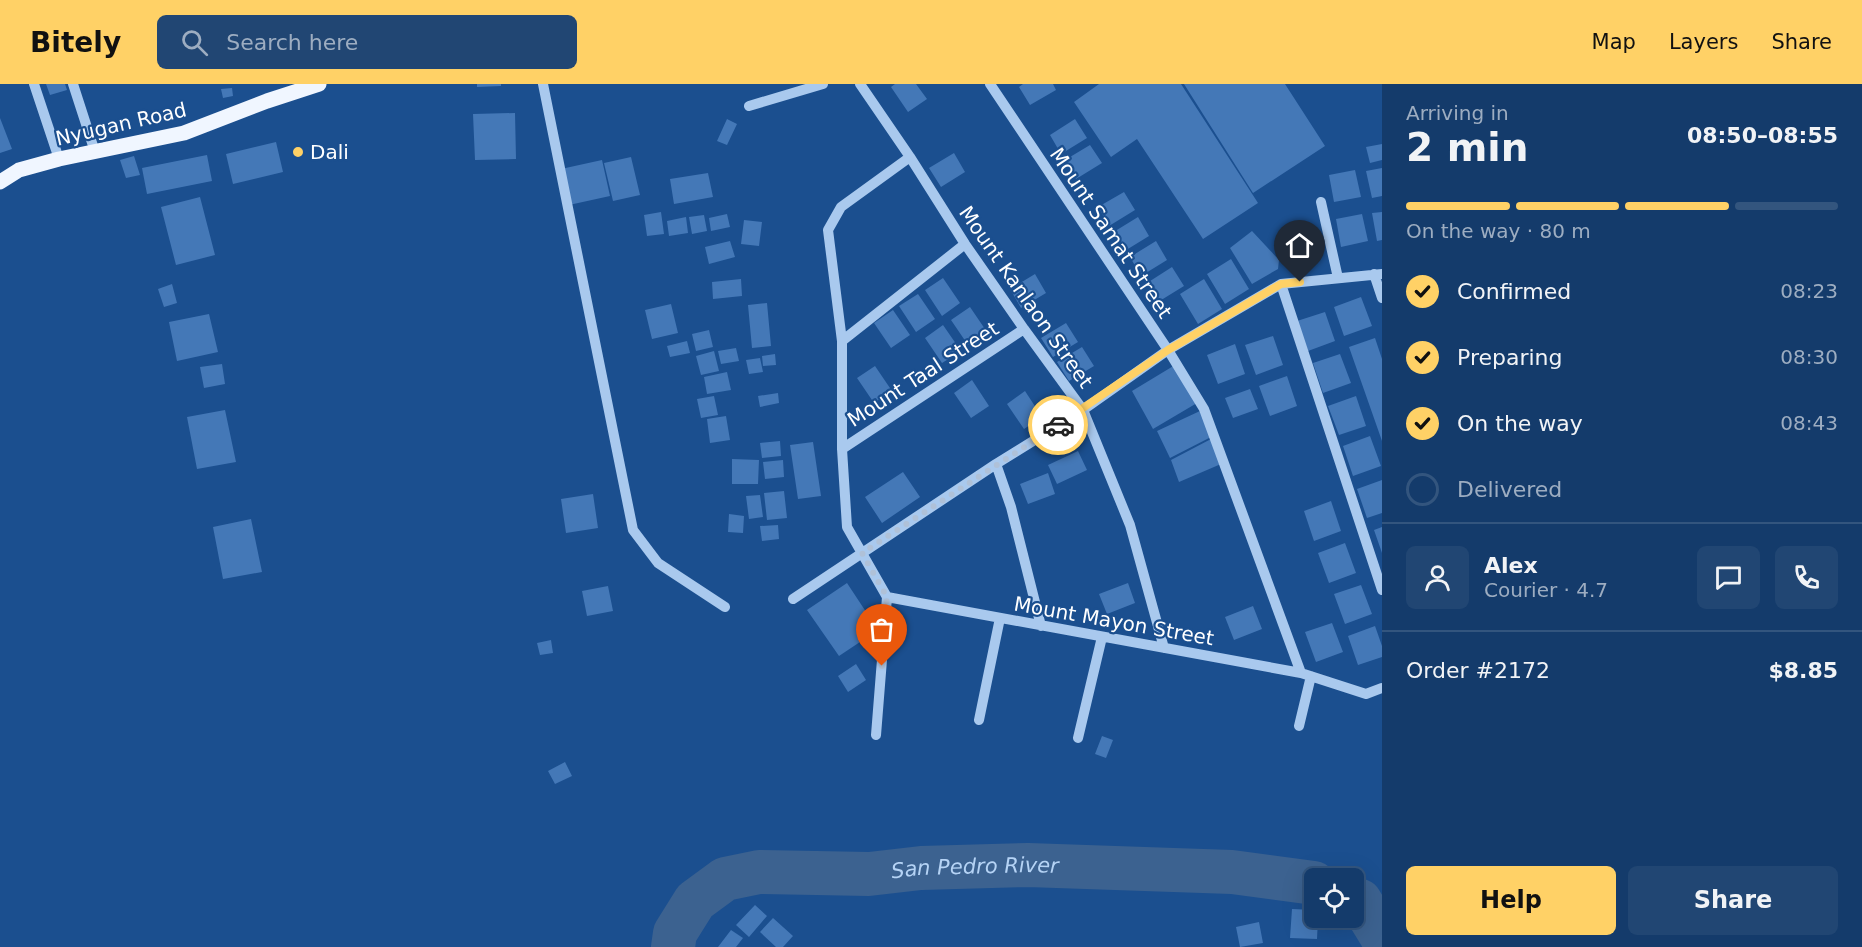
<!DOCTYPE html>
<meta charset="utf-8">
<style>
:root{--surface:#143b6b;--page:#214673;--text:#f1f3f6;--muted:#9dadc1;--line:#33557e;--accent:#ffd166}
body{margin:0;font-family:"DejaVu Sans",sans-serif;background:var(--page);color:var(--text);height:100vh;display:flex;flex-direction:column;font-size:22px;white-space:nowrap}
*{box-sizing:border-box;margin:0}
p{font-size:20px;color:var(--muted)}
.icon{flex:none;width:33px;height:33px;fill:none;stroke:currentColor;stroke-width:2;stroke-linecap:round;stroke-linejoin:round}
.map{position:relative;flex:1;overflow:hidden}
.sheet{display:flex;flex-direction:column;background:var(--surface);width:480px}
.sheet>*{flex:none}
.controls{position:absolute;left:1304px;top:784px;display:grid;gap:12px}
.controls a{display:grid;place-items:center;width:60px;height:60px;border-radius:9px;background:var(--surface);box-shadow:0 6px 24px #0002,0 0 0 2px var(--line);font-size:30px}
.pin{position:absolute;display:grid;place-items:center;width:51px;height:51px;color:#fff;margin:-62px -26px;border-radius:50% 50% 50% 0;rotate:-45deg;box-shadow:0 0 6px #0007}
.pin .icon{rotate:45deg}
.courier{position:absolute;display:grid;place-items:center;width:60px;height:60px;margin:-30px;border:4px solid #ffd166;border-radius:50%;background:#fff;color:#222;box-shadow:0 2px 8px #0007}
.head em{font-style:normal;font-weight:600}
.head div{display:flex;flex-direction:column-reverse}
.head{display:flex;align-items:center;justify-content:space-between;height:102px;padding:0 24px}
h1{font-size:39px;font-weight:600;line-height:45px}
.bar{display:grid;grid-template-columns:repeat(4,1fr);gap:9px 6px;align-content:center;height:72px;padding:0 24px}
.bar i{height:8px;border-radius:4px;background:var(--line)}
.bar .on{background:var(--accent)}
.bar p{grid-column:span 4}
.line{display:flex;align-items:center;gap:15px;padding:0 24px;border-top:2px solid var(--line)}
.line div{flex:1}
.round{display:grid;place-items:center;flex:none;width:63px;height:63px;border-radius:9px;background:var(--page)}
ol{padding:0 24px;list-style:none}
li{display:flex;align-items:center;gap:18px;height:66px}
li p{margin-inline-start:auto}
li .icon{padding:6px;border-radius:50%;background:var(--accent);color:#111;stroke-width:4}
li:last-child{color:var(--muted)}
li i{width:33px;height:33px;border:3px solid var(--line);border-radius:50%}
.action{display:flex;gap:12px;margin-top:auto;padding:12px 24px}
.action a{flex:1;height:69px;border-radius:9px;background:var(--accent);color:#111;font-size:24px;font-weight:600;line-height:69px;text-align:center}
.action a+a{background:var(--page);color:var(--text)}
header{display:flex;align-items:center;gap:36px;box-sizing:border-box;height:84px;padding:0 30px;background:var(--accent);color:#111}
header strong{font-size:28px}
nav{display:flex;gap:33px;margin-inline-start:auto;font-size:21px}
.search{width:420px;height:54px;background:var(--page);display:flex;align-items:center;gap:15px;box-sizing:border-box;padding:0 21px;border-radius:9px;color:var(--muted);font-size:22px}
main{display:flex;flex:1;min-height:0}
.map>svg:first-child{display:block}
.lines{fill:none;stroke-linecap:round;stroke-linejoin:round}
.river{stroke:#3c6290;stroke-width:44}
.building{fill:#4478b7}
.minor{stroke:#a9c9ee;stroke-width:10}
.major{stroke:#f0f6ff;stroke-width:15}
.done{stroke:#afc1d8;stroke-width:6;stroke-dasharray:0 10.8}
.route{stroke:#ffd166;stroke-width:8}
.poi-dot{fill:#ffd166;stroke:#1b4f8f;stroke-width:2}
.labels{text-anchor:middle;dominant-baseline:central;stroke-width:4.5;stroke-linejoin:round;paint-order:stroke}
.street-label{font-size:20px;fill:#fff;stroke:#1b4f8f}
.poi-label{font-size:20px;fill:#fff;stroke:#1b4f8f;text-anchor:start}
.water-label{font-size:21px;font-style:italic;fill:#b5d3f5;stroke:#1b4f8f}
</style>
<header>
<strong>Bitely</strong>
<div class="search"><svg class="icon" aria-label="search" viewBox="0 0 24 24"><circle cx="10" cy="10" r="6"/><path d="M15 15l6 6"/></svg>Search here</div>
<nav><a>Map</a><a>Layers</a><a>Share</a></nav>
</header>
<main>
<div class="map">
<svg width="1382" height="863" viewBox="0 0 1382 863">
<rect width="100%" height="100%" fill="#1b4f8f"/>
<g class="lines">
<g class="river">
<path d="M1353,814L1360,817L1382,853"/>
<path id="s1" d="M673,863L675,849L695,817L725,795L759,788L869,790L921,784L1028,781L1232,788L1314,799"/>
</g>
</g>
<path class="building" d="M46,0H65L67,6L50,11Z
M477,0H501V2L477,3Z
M895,0H916L927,15L908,28L891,3Z
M1023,0H1053L1056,6L1030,21L1019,3Z
M1099,0H1181L1258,119L1203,155L1137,55L1111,73L1074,18Z
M1184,0H1285L1325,62L1253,109Z
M232,4L233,12L223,14L221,5Z
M515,29L516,75L475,76L473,30Z
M0,34L12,65L0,69Z
M727,35L737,40L727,61L717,57Z
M1075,35L1087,54L1061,70L1050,51Z
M276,58L283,88L233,100L226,70Z
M1382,60V76L1370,79L1366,63Z
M1090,61L1102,79L1076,95L1065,76Z
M954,69L965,88L941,103L929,84Z
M207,71L212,97L147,110L142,84Z
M134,72L140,91L126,94L120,76Z
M631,73L640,111L613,117L604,79Z
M602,76L610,112L569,121L561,85Z
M1382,84V112L1372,114L1366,87Z
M1355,86L1361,113L1334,118L1329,91Z
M708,89L713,113L674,120L670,95Z
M1124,108L1135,126L1109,142L1098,123Z
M200,113L215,171L176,181L161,123Z
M661,128L664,150L647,152L644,131Z
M1382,128V156L1377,157L1372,129Z
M727,130L730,143L711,147L709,134Z
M1362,130L1368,157L1341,163L1336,135Z
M704,131L707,147L692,150L689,133Z
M686,133L688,149L669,152L667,137Z
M1138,133L1149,152L1123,168L1112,149Z
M744,136L762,138L759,162L741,160Z
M1252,147L1279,176L1278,185L1252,200L1230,164Z
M730,157L735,173L709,180L705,163Z
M1156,157L1167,176L1141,192L1130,173Z
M1231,175L1249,205L1225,220L1207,190Z
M1172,183L1184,202L1158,218L1147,199Z
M1035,190L1046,209L1021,224L1010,205Z
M943,194L960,219L942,232L925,206Z
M741,195L742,212L713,215L712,198Z
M1204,195L1222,225L1198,240L1180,210Z
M172,200L177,219L164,223L158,205Z
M918,210L935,235L916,248L899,222Z
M1361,213L1372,242L1344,252L1334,223Z
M767,219L771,262L752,264L748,221Z
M671,220L678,249L652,255L645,226Z
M970,223L987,248L968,261L951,236Z
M893,226L910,251L891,264L874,239Z
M1325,228L1335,257L1308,267L1297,237Z
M209,230L218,268L177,277L169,238Z
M1066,239L1078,258L1053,273L1041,254Z
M943,241L961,267L942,279L925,254Z
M709,246L713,263L696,267L692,250Z
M1273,252L1283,281L1256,291L1245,261Z
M1375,254L1382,275V357L1349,263Z
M687,257L690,269L670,273L667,262Z
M1235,260L1245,290L1218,300L1207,271Z
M1082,263L1094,282L1069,297L1057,278Z
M736,264L739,277L721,280L718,267Z
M714,267L719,287L701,291L696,272Z
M775,270L776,281L763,282L762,272Z
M1340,270L1351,299L1323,309L1313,279Z
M760,274L763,288L749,290L746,276Z
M222,280L225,300L204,304L200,283Z
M1175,281L1197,319L1153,345L1132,307Z
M875,282L892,307L874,319L857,294Z
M727,288L731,306L707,310L704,293Z
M1287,292L1297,322L1270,332L1259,302Z
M972,296L989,322L971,334L954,309Z
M1250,305L1258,325L1233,334L1225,314Z
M1025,307L1042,333L1024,345L1007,320Z
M778,309L779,319L760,323L758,312Z
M714,312L718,331L701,334L697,315Z
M1356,312L1366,342L1339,351L1328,322Z
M225,326L236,378L197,385L187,333Z
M1200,327L1211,353L1170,374L1157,347Z
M726,332L730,356L710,359L707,335Z
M1370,352L1381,382L1353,392L1343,362Z
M1211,355L1221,380L1179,398L1171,376Z
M780,357L781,372L762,374L760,359Z
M813,358L821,412L798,415L790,361Z
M1078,367L1087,386L1057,400L1048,381Z
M732,375L759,376L758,400H732Z
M783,376L784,393L765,395L763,378Z
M903,388L920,413L882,439L865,413Z
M1048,389L1055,410L1028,420L1020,400Z
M1382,396V429L1367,434L1357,405Z
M784,407L787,434L767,436L764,409Z
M593,410L598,444L566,449L561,415Z
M760,411L763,433L749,435L746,412Z
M1331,417L1341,447L1314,457L1304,427Z
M729,430L744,432L743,449L728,448Z
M251,435L262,488L223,495L213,443Z
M778,441L779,455L762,457L760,442Z
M1382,443V469L1374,446Z
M1345,459L1356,489L1329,499L1318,469Z
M847,499L878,546L839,572L807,526Z
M1128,499L1135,519L1107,530L1099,510Z
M1361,501L1372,530L1345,540L1334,510Z
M608,502L613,527L587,532L582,507Z
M1253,522L1262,545L1234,556L1225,533Z
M1332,539L1343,568L1316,578L1305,548Z
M1375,542L1382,562V573L1358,581L1348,552Z
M551,556L553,569L540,571L537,559Z
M856,580L866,596L848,608L838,592Z
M1102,652L1113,656L1106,674L1095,670Z
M565,678L572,692L555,700L548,687Z
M755,821L767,832L749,853L736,841Z
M1292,825L1314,826V834H1318L1317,855L1290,854Z
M773,834L793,852L783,863H776L760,848Z
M1259,838L1263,859L1240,863L1236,843Z
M731,846L743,854L736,863H718Z"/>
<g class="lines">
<path class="minor" d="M34,0L59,75
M73,0L95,68
M543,0L633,446L658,479L725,523
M860,0L910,73L965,160L1024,245L1083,326L1130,441L1164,564
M990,0L1168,266L1204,325L1301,589
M749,22L823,0
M910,73L841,123L828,146L842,257V365L847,443L887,513L1301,589L1366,610L1382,604
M1321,118L1338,194
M1374,190L1382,214
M1281,200L1382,506
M842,257L965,160
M842,365L1024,245
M996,380L1011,423L1041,542
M793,515L996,380L1083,326L1168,266L1281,200L1382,190
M979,636L1000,534
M1299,642L1311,592
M876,651L887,513
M1078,654L1102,553"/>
<path class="major" d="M0,98L19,86L59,75L184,49L267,17L319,0"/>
</g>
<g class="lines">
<path class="done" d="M882,582L887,513L862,469L1058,341"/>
<path class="route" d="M1058,341L1168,266L1281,200L1300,198"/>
</g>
<circle class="poi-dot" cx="298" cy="68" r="6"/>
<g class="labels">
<g class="street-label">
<text transform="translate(121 40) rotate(-13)">Nyugan Road</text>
<text transform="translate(1111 149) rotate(56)">Mount Samat Street</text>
<text transform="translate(1026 213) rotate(55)">Mount Kanlaon Street</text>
<text transform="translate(923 290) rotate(-33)">Mount Taal Street</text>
<text transform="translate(1114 537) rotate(10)">Mount Mayon Street</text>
</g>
<g class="poi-label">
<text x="310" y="68">Dali</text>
</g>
<g class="water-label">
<text stroke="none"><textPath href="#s1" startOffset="340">San Pedro River</textPath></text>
</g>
</g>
</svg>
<div class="controls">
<a><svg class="icon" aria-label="locate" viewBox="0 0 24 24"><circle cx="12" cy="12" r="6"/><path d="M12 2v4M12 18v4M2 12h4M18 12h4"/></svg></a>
</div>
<div class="pin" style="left:882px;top:582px;background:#ea580c"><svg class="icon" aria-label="bag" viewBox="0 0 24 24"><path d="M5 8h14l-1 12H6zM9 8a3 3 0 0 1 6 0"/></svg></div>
<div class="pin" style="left:1300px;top:198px;background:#1f2937"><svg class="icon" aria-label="home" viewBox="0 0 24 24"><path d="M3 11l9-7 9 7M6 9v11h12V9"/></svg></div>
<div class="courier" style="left:1058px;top:341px"><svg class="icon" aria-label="car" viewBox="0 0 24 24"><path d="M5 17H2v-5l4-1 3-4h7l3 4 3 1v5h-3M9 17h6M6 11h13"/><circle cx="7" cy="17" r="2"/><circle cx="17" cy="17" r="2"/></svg></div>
</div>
<section class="sheet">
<div class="head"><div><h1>2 min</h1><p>Arriving in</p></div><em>08:50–08:55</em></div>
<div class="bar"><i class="on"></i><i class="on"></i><i class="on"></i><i></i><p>On the way · 80 m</p></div>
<ol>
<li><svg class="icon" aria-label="check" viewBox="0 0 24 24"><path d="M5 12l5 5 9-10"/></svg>Confirmed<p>08:23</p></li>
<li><svg class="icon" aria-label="check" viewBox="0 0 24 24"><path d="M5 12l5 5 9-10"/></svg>Preparing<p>08:30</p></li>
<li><svg class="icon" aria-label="check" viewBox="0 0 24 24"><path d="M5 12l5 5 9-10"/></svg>On the way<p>08:43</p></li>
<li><i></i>Delivered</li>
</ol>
<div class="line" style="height:108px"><a class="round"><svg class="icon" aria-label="person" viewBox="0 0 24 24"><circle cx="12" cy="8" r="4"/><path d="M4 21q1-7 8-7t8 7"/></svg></a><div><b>Alex</b><p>Courier · 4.7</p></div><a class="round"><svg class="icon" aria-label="chat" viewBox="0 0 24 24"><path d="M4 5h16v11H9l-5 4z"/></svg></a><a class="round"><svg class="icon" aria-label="phone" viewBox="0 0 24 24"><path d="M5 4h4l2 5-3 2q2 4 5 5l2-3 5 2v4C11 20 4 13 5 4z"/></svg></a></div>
<div class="line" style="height:78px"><div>Order #2172</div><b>$8.85</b></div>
<div class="action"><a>Help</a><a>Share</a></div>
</section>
</main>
